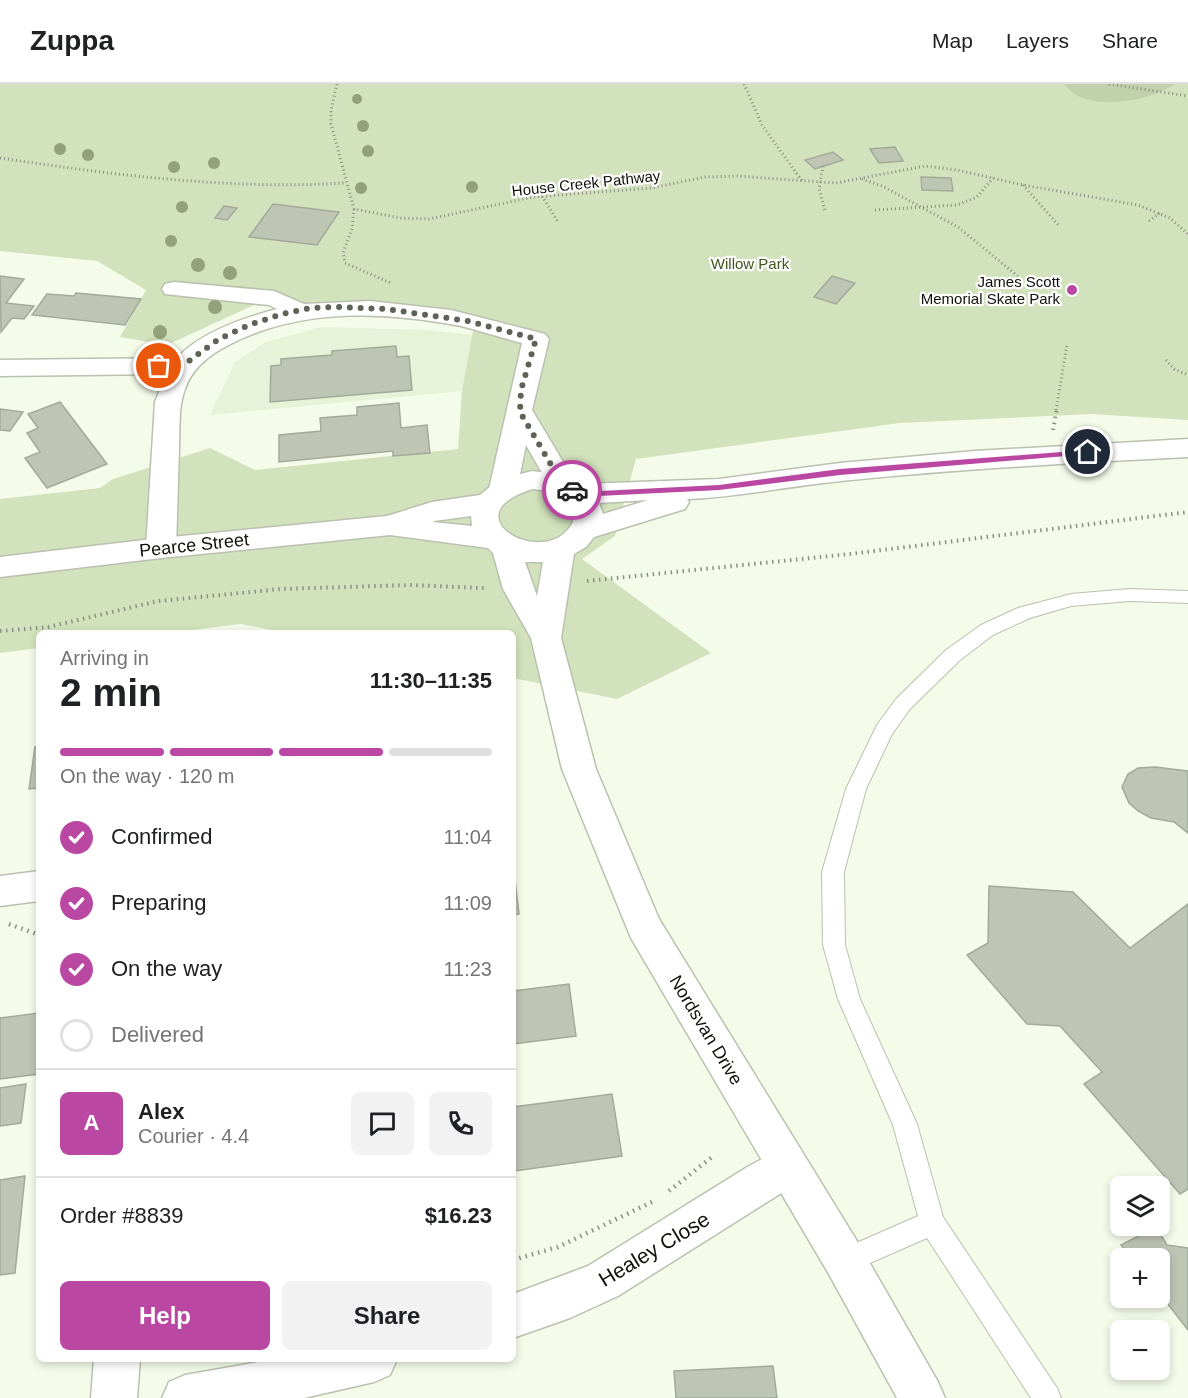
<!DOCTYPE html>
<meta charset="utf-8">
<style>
:root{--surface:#fff;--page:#f2f2f2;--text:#202124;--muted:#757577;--line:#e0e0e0;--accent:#ba48a3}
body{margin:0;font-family:Arial,sans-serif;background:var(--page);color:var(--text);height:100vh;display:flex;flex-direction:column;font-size:22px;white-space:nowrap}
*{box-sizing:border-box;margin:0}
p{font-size:20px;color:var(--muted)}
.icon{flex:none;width:33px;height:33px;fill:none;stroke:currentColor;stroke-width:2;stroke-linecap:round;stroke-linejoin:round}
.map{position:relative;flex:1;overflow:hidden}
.sheet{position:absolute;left:36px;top:546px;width:480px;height:732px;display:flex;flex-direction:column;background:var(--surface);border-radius:9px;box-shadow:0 3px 9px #0003}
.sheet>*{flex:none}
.buttons{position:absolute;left:1110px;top:1092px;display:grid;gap:12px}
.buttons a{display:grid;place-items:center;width:60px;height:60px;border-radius:9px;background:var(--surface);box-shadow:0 3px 9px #0003;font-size:30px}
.pin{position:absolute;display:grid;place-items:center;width:51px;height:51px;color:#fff;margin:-26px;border:3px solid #fff;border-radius:50%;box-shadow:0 2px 6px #0007}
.courier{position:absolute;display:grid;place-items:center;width:60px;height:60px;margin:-30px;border:4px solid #ba48a3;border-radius:50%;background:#fff;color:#222;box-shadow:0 2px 8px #0007}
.head em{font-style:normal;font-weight:700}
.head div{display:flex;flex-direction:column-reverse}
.head{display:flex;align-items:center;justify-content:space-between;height:102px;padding:0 24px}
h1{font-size:39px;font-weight:700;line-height:45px}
.bar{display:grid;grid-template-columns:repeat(4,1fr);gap:9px 6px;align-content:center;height:72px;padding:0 24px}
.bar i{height:8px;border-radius:4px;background:var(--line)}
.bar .active{background:var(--accent)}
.bar p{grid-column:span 4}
.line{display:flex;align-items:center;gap:15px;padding:0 24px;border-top:2px solid var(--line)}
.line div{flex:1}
.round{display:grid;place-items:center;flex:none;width:63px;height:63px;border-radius:9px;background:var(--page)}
ol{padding:0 24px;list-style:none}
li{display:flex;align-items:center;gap:18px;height:66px}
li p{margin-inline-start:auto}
li .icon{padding:6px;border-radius:50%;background:var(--accent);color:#fff;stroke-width:4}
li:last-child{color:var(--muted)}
li i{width:33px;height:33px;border:3px solid var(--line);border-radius:50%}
.cta{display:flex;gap:12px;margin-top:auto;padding:12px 24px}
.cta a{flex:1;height:69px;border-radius:9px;background:var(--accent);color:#fff;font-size:24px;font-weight:700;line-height:69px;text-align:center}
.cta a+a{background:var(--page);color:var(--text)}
header{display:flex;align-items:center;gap:36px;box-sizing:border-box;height:84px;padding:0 30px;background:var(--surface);border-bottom:2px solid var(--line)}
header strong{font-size:28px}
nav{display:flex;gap:33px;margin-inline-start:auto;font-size:21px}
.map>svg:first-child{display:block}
.built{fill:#e7f2d8}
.green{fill:#d2e2bc}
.forest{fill:#c1d1ac}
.building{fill:#bec5b3;stroke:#a3aa99;stroke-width:1.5}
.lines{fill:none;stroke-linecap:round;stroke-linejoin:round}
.lane-casing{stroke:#b9c1af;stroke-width:2}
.street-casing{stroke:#b9c1af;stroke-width:3}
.secondary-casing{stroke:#b9c1af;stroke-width:3}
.path-far2{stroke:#8a9082;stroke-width:3;stroke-dasharray:1 3;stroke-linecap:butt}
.path-far1{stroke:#8a9082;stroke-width:4;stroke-dasharray:1.5 4.5;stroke-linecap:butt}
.path{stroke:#8a9082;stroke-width:4.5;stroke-dasharray:1.5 5;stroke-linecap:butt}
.lane{fill:#fff;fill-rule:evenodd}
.street{fill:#fff;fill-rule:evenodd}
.secondary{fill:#fff;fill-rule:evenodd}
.tree{fill:#93a17a}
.route{fill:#ba48a3}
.done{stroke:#5e6358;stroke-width:6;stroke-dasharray:0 10.8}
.poi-dot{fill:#ba48a3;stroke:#fff;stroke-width:2}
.labels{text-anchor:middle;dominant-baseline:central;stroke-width:4.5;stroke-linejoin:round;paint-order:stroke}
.far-street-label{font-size:15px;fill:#0e110a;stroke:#fff}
.far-park-label{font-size:15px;fill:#435620;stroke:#fff}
.far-poi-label{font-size:15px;fill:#0e110a;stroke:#fff;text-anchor:end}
.street-label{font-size:18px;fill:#0e110a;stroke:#fff}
.near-street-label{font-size:21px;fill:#0e110a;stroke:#fff}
</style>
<header>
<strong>Zuppa</strong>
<nav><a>Map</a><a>Layers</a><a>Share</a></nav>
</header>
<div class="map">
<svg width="1188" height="1314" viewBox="0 0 1188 1314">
<rect width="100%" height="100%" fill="#f4fce9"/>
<path class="built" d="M321,243L427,246L473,251L462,307L210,331L235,278L266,258Z"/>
<path class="green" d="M0,0H1188V336L1092,330L900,339L636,375L615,452L582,475L711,569L617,615L513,594V549H286L241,540L167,549H39V564L0,569V415L100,404L113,395L210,364L255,386L458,365L462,307L475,236L254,221L167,261L120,253L146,206L97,177L0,167Z"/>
<path class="forest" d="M1064,0H1175C1151,16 1106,25 1078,12C1073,10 1068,4 1064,0Z"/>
<path class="building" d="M895,63L903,77L879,79L870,65Z
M833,68L843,76L815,85L805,76Z
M921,93L951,94L953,107L922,106Z
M273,120L339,128L317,161L249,153Z
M224,122L237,124L227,136L215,134Z
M724,176H741L742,185H725Z
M0,192L24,195L6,219L34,222L24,235L12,234L1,248Z
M832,192L855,199L836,220L814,213Z
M76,209L141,215L125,241L32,231L47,210L74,212Z
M396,262L397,273L409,272L412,306L270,318L271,282L281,281V275L332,271V267Z
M60,318L107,380L47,404L25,374L40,368L27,349L38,344L28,330Z
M399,319L401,344L427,341L430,369L393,372V367L279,378V351L321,347L320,334L357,331V323Z
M0,325L23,328L10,347L0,346Z
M35,663H39V704L29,705Z
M1155,683L1188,687V749L1174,738L1151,734L1138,727L1129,719L1122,703L1128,690L1138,684Z
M513,780L519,830L513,831Z
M989,802L1073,808L1130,864L1188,820V1105L1180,1110L1084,1000L1102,988L1060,942L1027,940L967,871L988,859Z
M569,900L576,952L513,960V907Z
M39,929V990L0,995V934Z
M26,1000L21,1039L0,1042V1004Z
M612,1010L622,1072L515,1087L513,1023Z
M25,1092L15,1189L0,1191V1096Z
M1156,1143L1167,1161L1188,1164V1246L1160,1210V1174H1132L1121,1161Z
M773,1282L777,1314H676L674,1287Z"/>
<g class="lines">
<defs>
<path id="lane" d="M1130,505L1188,507V519L1130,517L1071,522L1030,534L993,551L960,576L910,625L892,650L866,705L844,788L845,861L860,915L917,1040L943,1133L1057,1304L1061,1314H1031L927,1154L845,1190L836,1186L832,1177L836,1168L918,1132L893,1041L838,915L823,861L822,788L846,705L877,641L896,615L946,566L981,541L1018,524L1071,510Z"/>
<path id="street" d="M174,198L274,207L304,220L370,217L451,226L545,250L549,255L532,326L577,401L573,408L563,410L553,408L526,361L517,405L513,412L503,414L493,412L489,405L522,259C502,254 481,247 461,242C387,228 310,224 241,255C217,266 194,279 185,305C178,323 180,344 179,364C178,397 177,431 176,464L171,471L161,474L151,471L146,464L155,318L166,290L0,292V276L177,274C201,248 243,234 277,225L269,221L165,210L162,205L165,200Z
M39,787V817L0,822V792Z
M787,1062L802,1068L808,1082L802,1096L618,1212L570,1234L513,1254V1210L588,1182L749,1082Z
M94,1275H140L137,1314H91Z
M276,1275H397L390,1291L374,1298L304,1314H162L169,1298L185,1291Z"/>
<path id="secondary" d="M1188,355V373C1072,379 957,385 841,397C790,402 739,413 687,415L689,418L685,425L594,453L586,463L574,470L561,554L596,685L659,835L860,1162L938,1298L945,1314H897L830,1192L631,854L562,685L531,554L503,505L493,469L488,464L390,451L161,474L0,493V473L161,454L387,432L432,418L480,411L498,396L532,387L556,390L584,400L719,395L840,379L975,367ZM533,405L554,408L572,421L573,438C547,489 446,431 533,405ZM648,416L603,430L599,419ZM471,432L472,442L433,438L434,437ZM525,478H543L537,512Z"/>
</defs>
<use href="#lane" class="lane-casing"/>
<use href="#street" class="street-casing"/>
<use href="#secondary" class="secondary-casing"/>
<path class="path-far2" d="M337,0L331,26V40L354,125L401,134L429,135L533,113L651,104L705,93L737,92L836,99L925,82L957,86L1023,101L1138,121L1170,134L1188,150
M744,0L762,41L802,97
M1109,0L1188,12
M0,74C115,91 229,106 345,99
M823,82L819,105L825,127
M862,95L882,102L958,143L1020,194
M1023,101L1059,142
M542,112L558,138
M354,125L352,145L343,169L345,179L391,199
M875,126L957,121L977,113L993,94
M1149,137L1160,129
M1166,276L1174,285L1188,291
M1056,326L1067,261"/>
<path class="path-far1" d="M1053,346L1057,324
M587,497L850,470L1188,428
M0,547L48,543L159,517L281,505L411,501L484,504"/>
<path class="path" d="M9,840L39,851
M669,1107L712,1073
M513,1176L558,1163L656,1116"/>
<use href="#lane" class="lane"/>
<use href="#street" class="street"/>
<use href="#secondary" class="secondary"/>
</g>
<g class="tree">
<circle cx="357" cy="15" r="5"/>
<circle cx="363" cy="42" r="6"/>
<circle cx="60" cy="65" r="6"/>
<circle cx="368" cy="67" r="6"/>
<circle cx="88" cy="71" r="6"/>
<circle cx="214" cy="79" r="6"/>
<circle cx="174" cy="83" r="6"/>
<circle cx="472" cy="103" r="6"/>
<circle cx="361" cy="104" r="6"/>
<circle cx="182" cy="123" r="6"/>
<circle cx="171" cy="157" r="6"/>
<circle cx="198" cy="181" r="7"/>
<circle cx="230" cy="189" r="7"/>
<circle cx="215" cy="223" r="7"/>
<circle cx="160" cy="248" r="7"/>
</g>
<path class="route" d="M1088,366L1090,367V370L840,391L719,406L578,413L568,406L572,403L580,408L719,401L840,385Z"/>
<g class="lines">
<path class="done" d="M159,282H182L219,255L249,241L282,230L311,224L338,223L386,225L468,237L536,255L521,306L520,328L563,401L572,406"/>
</g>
<circle class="poi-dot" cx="1072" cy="206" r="6"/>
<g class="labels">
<g class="far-street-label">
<text transform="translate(586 99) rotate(-6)">House Creek Pathway</text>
</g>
<g class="far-park-label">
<text x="750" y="179">Willow Park</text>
</g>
<g class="far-poi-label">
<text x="1060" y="197">James Scott<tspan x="1060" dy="17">Memorial Skate Park</tspan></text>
</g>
<g class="street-label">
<text transform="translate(194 461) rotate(-6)">Pearce Street</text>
<text transform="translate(706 946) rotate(59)">Nordsvan Drive</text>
</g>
<g class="near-street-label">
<text transform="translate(654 1165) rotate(-31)">Healey Close</text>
</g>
</g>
</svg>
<div class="buttons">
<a><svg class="icon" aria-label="layers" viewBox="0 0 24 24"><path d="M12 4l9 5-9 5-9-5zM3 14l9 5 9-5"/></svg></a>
<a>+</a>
<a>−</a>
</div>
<div class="pin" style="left:159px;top:282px;background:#ea580c"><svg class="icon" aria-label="bag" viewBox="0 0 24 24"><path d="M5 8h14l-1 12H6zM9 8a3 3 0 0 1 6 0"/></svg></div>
<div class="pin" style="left:1088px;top:368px;background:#1f2937"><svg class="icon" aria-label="home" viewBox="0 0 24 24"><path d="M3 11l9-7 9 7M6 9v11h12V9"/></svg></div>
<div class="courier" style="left:572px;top:406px"><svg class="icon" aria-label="car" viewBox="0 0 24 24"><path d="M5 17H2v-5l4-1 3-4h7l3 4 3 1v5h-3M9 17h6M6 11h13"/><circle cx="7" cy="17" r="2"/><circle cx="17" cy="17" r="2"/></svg></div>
<section class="sheet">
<div class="head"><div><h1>2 min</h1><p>Arriving in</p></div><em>11:30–11:35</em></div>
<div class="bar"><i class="active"></i><i class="active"></i><i class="active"></i><i></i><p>On the way · 120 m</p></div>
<ol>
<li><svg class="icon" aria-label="check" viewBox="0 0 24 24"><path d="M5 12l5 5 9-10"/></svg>Confirmed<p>11:04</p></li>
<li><svg class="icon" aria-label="check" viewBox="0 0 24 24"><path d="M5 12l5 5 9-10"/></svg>Preparing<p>11:09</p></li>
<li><svg class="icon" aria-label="check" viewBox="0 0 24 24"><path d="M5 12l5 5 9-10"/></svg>On the way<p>11:23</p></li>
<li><i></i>Delivered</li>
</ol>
<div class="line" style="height:108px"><b class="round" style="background:var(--accent);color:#fff">A</b><div><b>Alex</b><p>Courier · 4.4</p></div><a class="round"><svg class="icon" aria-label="chat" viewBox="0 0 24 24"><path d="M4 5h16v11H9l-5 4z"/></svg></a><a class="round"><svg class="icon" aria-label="phone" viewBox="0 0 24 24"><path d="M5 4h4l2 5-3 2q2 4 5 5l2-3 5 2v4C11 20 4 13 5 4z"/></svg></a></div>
<div class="line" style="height:78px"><div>Order #8839</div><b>$16.23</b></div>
<div class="cta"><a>Help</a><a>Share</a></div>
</section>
</div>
